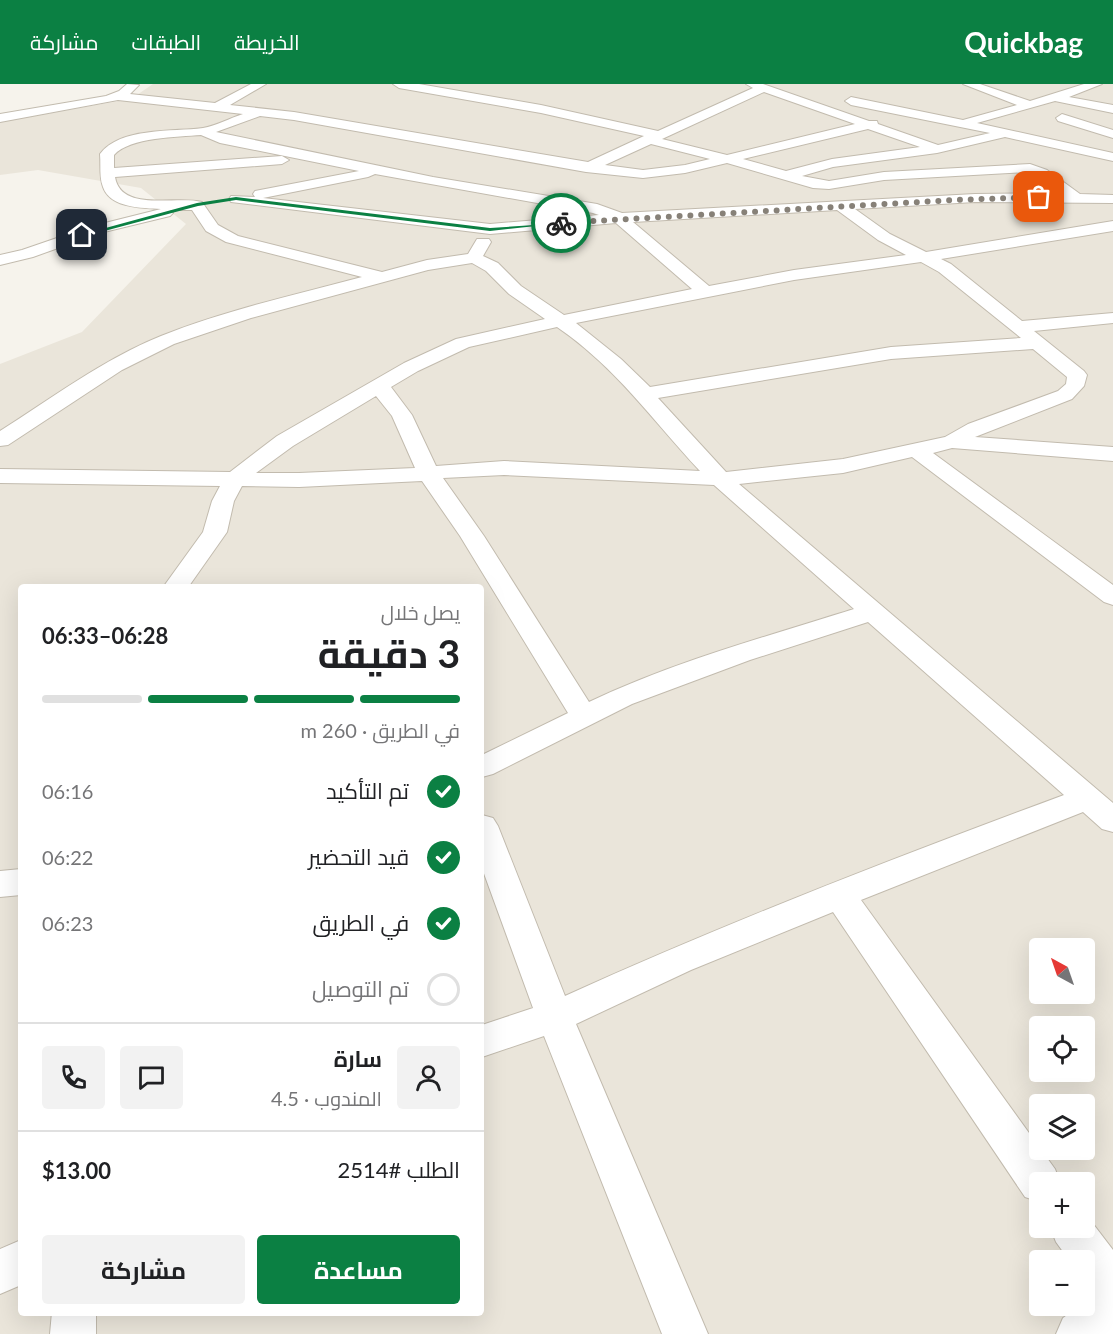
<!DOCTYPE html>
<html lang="ar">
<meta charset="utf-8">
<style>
:root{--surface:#fff;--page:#f2f2f2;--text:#202124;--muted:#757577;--line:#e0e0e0;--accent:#0b8043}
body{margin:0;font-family:Lato,Cairo,sans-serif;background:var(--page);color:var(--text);direction:rtl;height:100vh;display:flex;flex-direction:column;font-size:22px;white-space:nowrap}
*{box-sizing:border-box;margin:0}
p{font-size:20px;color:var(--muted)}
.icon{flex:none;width:33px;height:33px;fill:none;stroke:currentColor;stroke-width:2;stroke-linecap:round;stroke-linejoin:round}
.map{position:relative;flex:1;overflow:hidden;direction:ltr}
.sheet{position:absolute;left:18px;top:500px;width:466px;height:732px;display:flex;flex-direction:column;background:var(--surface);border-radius:6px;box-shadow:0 6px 24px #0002;direction:rtl}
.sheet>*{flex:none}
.needle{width:39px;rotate:320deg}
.buttons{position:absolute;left:1029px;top:854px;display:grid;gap:12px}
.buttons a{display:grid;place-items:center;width:66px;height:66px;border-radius:6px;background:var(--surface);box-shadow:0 6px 24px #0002;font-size:30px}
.pin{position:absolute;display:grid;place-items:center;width:51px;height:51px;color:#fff;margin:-26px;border-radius:12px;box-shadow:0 3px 9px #0006}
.courier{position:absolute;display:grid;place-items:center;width:60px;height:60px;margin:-30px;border:4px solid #0b8043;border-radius:50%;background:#fff;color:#222;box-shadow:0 2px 8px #0007}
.head em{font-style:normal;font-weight:700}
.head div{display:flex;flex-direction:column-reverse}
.head{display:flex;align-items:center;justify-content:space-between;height:102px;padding:0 24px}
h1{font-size:39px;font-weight:700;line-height:45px}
.bar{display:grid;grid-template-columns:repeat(4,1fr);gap:9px 6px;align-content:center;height:72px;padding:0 24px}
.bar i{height:8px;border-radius:4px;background:var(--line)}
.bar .active{background:var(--accent)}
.bar p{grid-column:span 4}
.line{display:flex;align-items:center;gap:15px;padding:0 24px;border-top:2px solid var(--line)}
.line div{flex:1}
.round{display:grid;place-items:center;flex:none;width:63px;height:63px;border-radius:6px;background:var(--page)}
ol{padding:0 24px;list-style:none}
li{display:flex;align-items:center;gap:18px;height:66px}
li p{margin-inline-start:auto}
li .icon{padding:6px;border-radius:50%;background:var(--accent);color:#fff;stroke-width:4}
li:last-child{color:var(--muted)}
li i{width:33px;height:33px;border:3px solid var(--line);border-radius:50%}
.cta{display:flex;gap:12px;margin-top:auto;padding:12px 24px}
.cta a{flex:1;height:69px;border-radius:6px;background:var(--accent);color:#fff;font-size:24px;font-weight:700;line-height:69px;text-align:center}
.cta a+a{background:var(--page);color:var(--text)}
header{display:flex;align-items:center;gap:36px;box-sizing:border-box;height:84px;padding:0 30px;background:var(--accent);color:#fff}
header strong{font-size:28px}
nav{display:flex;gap:33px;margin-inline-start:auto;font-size:21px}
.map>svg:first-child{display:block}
.residential{fill:#eae5da;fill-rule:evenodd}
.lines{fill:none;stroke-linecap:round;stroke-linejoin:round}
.minor-casing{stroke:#c2bbae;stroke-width:2}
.minor{fill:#fff;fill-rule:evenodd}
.route{fill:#0b8043}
.done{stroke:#878178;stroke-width:6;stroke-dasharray:0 10.8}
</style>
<header>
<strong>Quickbag</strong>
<nav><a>الخريطة</a><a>الطبقات</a><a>مشاركة</a></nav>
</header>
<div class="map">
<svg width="1113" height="1250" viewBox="0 0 1113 1250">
<rect width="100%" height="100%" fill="#f6f3ec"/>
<path class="residential" d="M153,0H1113V1250H0V280L82,248L186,140L141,104L38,86L0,91V38L131,15ZM21,502H482V1228H21ZM1040,864H1084V909H1040ZM1040,942H1084V987H1040ZM1040,1020H1084V1065H1040ZM1040,1098H1084V1143H1040ZM1040,1176H1084V1221H1040Z"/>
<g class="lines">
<defs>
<path id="minor" d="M127,0L139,1L130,10L215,19L251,0H266L230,21L294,28L588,78L644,52L541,29L399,4L393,0H419L541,21L658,47L753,4L746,0H763L869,37H877L878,40L938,61L990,49L851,21L845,17L851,13L963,36L1017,21L963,0H980L1030,17L1084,0H1102L1069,13L1113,21V29L1055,17L977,39L1113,69V77L1005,53L937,69L833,83L802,92L829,97L884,88L1030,80L1047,86L1080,110L1113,111V119L975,118L855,125L890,150L926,168L1113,137V147L941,175L951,180L1022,237L1113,229V239L1034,247L1084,287L1087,291L1084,302L1072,315L975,353L1113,363V377L952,364L933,369L1113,501V521L1104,518L912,373L843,389L739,400L1113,719V748L1102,745L1083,728L861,816L1055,1085L1060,1098H1040V1118L1025,1113L833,828L691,886L576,940L708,1250H662L544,952L482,973V941L533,924L482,784V731L493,734L498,742L565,912C728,838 896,773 1064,711L868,538L750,576L632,620L493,690L482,693V671L568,629L460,452L422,397L299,403L242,402L234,417L227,448L189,502H164L203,448L212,417L220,402L0,399V385L230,388L277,352L404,279L456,255L545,235L509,210L486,187L472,179L428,186L251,234L174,260L122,286L8,361L0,362V347C52,314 104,275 161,252C226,226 295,211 362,193L226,158L206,147L192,126H170L173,129L170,132L100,149L33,173L0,181V171L22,166L89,143L161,125C142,124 110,124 103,103C99,93 101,81 100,70C120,43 173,48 203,44C216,42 230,34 243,30L118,16L0,38V30L106,12L119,7ZM764,8L855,40L727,71L662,55ZM260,32L294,36L586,88L643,94L685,89L727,79L813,104L829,105L884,96L1028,88L1060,109L975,110L622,129L597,120L433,93L216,48ZM868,45L920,63L832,75L786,87L743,75ZM201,51L220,59L359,87L255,107L253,110L255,113L231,112L229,115L231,118L490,150L616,139L692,205L564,231L521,202L498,179L483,172L491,158L489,155H477L468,170L427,176L382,188L238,152L218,141L202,118C177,111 121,129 115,93L282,80L289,76L282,72L114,84V71C130,53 178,53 201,51ZM651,60L710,75L685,81L643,86L605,81ZM375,90L593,129L599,131L490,140L263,114L368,93ZM837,126L878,156L906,171L794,186L709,202L633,138ZM921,178L939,188L1021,254L891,263L650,303L621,275L576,239L794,196ZM557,243C617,284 652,336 700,387L504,377L436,382L412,331L391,303L418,287L469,263ZM1033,265L1067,293L1066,300L1058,307L968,340L945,353L843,375L726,388L658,314L891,275ZM376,312L392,332L415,384L299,389H256L293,362ZM504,391L714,401L854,525C765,553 673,578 589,618L484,452L443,394Z
M1062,30L1113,46V54L1058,37L1056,34Z
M21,785V811L0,813V787Z
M1084,1128L1113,1166V1250H1056L1063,1234L1081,1221H1084L1093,1212L1084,1199V1176H1069L1056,1158L1050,1143H1084Z
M21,1156V1201L0,1210V1165Z
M52,1228H96V1250H50Z"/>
</defs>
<use href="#minor" class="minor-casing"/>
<use href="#minor" class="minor"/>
</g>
<path class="route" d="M236,113L490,144L564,139L490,147L236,116L198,122L82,153L80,151L197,119Z"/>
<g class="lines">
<path class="done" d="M561,139L954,116L1039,113"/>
</g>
</svg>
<div class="buttons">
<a><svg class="needle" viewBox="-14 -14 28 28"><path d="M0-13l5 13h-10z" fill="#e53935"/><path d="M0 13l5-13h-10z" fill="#757577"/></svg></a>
<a><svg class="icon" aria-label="locate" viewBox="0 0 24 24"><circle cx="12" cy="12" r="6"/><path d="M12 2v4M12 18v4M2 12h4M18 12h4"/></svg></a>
<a><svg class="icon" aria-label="layers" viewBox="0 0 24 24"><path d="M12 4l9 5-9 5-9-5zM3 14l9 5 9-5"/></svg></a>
<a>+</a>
<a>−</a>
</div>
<div class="pin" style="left:1039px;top:113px;background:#ea580c"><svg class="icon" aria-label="bag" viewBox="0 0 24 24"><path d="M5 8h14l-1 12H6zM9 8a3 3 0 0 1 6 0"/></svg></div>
<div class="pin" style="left:82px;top:151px;background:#1f2937"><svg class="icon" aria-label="home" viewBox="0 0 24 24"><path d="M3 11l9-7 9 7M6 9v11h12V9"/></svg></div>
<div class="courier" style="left:561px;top:139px"><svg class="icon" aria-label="bike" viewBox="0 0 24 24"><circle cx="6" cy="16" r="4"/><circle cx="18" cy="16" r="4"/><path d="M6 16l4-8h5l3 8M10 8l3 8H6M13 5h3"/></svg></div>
<section class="sheet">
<div class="head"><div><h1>3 دقيقة</h1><p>يصل خلال</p></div><em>06:28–06:33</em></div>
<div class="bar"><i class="active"></i><i class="active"></i><i class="active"></i><i></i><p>في الطريق · 260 m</p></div>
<ol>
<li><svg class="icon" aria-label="check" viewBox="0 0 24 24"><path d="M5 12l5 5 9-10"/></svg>تم التأكيد<p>06:16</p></li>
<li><svg class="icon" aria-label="check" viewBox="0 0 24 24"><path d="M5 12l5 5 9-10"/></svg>قيد التحضير<p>06:22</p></li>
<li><svg class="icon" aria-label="check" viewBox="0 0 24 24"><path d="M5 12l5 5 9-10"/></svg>في الطريق<p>06:23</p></li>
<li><i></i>تم التوصيل</li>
</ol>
<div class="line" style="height:108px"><a class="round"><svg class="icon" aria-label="person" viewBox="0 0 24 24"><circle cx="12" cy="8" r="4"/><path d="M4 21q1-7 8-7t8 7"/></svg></a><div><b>سارة</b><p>المندوب · 4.5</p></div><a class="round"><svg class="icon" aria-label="chat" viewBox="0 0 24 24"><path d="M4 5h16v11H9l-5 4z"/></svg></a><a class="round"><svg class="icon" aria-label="phone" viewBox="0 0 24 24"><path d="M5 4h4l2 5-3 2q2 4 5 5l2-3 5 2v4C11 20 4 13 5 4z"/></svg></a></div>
<div class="line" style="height:78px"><div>الطلب #2514</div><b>$13.00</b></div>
<div class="cta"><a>مساعدة</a><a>مشاركة</a></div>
</section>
</div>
